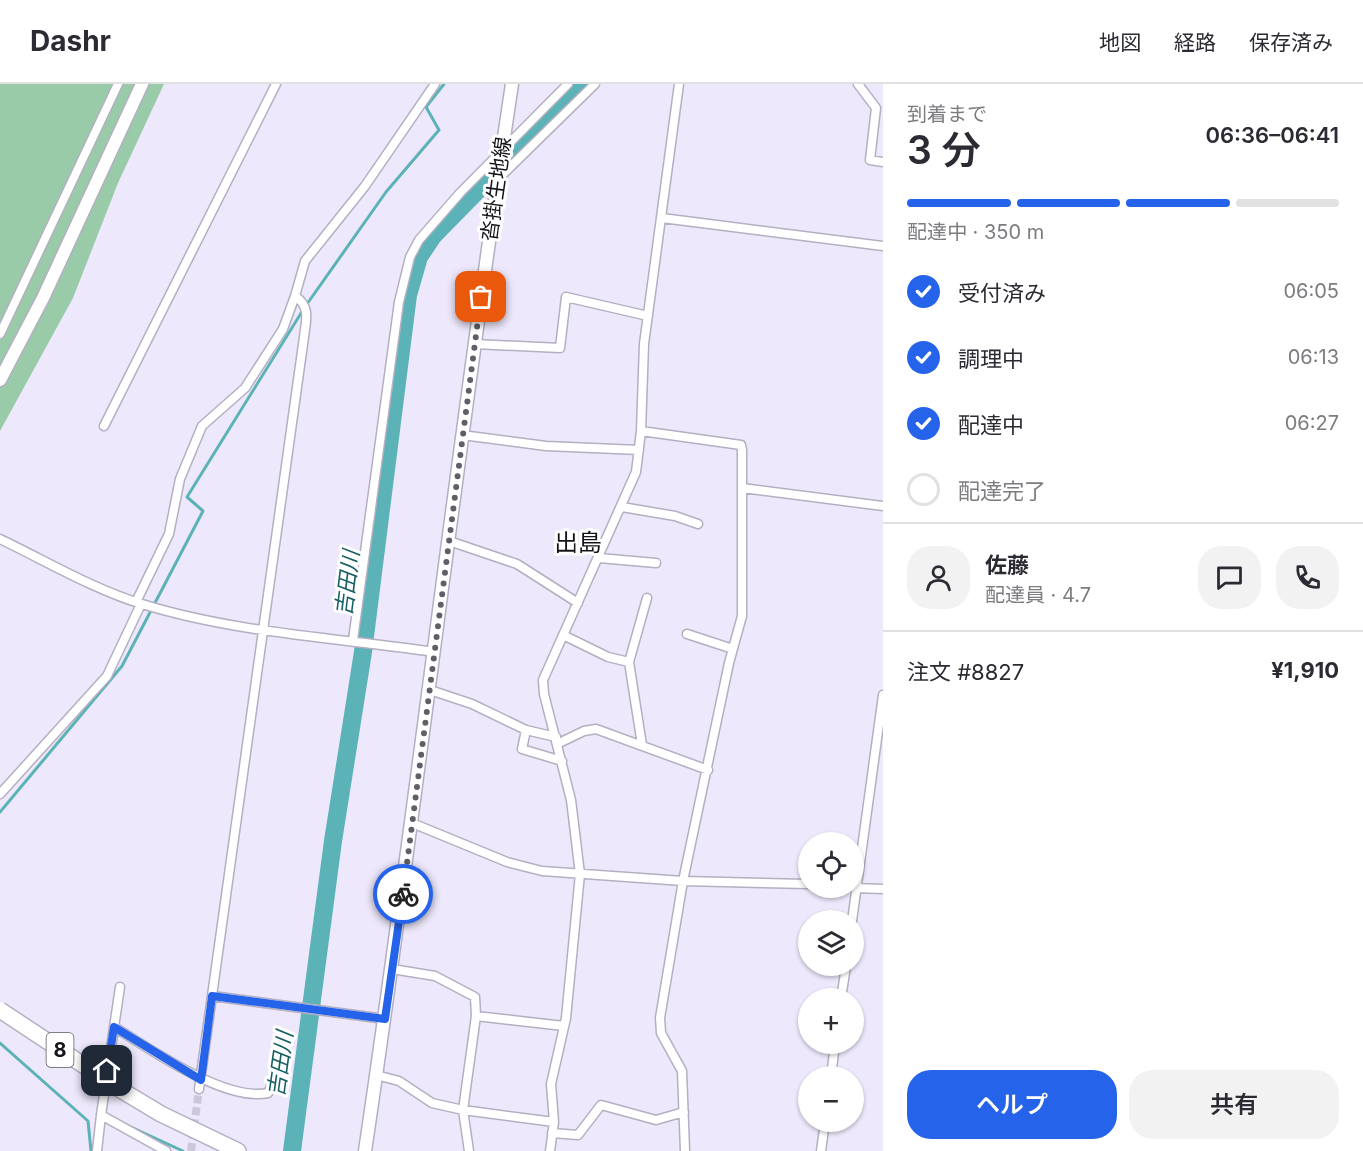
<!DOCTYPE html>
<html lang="ja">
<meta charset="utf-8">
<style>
:root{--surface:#fff;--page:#f2f2f3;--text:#2b2b33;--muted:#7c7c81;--line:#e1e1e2;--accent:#2563eb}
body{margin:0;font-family:Inter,"Noto Sans JP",sans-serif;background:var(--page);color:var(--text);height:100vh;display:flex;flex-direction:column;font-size:22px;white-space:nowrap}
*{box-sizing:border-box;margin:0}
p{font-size:20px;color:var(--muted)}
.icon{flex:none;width:33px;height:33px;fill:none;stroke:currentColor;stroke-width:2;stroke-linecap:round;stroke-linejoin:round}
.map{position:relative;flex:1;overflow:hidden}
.side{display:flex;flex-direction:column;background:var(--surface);width:480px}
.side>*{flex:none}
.buttons{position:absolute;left:798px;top:748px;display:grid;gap:12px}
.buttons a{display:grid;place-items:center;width:66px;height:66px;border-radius:50%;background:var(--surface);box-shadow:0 2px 4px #0004;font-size:30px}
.pin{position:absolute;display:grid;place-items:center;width:51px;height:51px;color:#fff;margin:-26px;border-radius:12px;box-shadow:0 3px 9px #0006}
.courier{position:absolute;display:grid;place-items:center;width:60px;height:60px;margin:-30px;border:4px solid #2563eb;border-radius:50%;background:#fff;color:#222;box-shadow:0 2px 8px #0007}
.summary em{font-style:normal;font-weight:600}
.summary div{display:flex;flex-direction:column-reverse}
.summary{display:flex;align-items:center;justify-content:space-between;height:102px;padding:0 24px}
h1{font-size:39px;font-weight:600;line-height:45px}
.bar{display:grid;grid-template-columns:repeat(4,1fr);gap:9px 6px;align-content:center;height:72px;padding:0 24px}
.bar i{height:8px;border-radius:4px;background:var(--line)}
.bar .active{background:var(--accent)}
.bar p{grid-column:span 4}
.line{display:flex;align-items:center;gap:15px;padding:0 24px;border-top:2px solid var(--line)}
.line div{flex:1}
.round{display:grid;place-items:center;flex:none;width:63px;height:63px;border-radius:24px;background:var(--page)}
ol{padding:0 24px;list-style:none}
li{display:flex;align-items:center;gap:18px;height:66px}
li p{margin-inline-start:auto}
li .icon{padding:6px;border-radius:50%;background:var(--accent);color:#fff;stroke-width:4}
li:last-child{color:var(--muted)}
li i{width:33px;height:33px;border:3px solid var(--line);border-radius:50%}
.button{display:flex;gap:12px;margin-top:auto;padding:12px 24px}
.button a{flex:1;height:69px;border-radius:24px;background:var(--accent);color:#fff;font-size:24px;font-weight:600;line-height:69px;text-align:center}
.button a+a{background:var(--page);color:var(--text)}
header{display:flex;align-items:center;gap:36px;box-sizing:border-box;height:84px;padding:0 30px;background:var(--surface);border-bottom:2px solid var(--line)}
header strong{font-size:28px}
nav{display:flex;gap:33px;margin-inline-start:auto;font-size:21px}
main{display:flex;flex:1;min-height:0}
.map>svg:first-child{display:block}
.green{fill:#9acba9}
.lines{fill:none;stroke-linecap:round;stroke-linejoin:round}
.stream{stroke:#5cb3b7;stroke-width:3}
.river{stroke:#5cb3b7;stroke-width:18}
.street-tunnel{stroke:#ccc8d9;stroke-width:8;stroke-dasharray:8 4;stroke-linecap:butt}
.street-casing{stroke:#b4afc1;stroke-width:11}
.secondary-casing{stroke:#b4afc1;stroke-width:15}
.highway-casing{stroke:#b4afc1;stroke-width:18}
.street{stroke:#fff;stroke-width:8}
.secondary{stroke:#fff;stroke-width:12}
.highway{stroke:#fff;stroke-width:15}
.highway-bridge-casing{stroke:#b4afc1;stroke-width:18;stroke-linecap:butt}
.highway-bridge{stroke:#fff;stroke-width:15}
.done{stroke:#605e68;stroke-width:6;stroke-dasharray:0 10.8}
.route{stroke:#2563eb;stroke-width:8}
.labels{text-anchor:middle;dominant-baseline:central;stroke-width:6;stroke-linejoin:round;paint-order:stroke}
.shield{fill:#fff;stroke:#5a5a5e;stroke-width:1.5}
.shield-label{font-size:20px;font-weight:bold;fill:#141319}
.street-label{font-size:21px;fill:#141319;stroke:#fff}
.water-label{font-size:22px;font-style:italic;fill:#176063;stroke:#fff}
.quarter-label{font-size:24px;fill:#141319;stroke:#fff}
</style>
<header>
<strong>Dashr</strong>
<nav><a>地図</a><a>経路</a><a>保存済み</a></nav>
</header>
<main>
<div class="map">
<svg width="883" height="1067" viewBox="0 0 883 1067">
<rect width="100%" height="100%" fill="#ede8fb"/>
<path class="green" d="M0,0H164L118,99L73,214L0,347Z"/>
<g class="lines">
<path class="stream" d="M307,220L386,108L439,46L426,23L444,0
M0,728L122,582L203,427L187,413L303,226
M0,959L88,1037L91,1067
M120,1038L183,1067"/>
<path class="river" d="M292,1067L333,757L363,568L408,211L419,173L433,152L582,0"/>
<path class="street-tunnel" d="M191,1067L199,1005"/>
<defs>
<path id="street" d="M858,0L876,24L870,76L883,78
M499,94L595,0
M662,134L883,162
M295,212L305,177L365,102L435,0
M0,250L118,0
M474,260L560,264L566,213L648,232
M104,342L276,0
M641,347L741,361L742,366V532L729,579L683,797L660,934L661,949L682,987L685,1067
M462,351L546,362L639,366
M742,404L883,422
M622,423L675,432L698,440
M0,455C46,477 93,505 142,520C236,549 338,554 435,568
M449,457L517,480L578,519
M599,474L656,479
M136,518L169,450L180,395L202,342L245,304L283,245L295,212C311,223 306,236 304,253L199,1005
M687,550L733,565
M563,551L608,573L629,578L642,661
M353,556L399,218L410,173L419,156L460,109L568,0
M629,578L647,514
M430,606L472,620L526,646
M556,653L526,646L522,665L562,677
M557,660L584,647L596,645L708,686
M0,710L107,592L141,520
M412,739L507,778L542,787L683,797L808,800
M854,804L883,805
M852,837L883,611
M392,885L435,892L475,913L476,932
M212,912L385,935
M841,915L846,882
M114,943C151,965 224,1018 268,1009L280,985
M376,991L399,997L432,1019L463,1026L476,932L564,942
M831,993L835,960
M101,1031L120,903
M552,1049L578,1051L601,1021L656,1036L684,1028
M97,1067L101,1031L166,1067
M469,1067L463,1026L554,1038
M550,1067L554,1038L551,1000L566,934L580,790L571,716L544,610L543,596L636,388L641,347L644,260L679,0
M821,1067L825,1038"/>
<path id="secondary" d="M0,296L43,214L142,0
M365,1067C418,712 458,355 512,0"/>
<path id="highway" d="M121,1006L161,1030L238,1067"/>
</defs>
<use href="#street" class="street-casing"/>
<use href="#secondary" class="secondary-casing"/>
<use href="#highway" class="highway-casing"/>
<use href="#street" class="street"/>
<use href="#secondary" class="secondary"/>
<use href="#highway" class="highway"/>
<defs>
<path id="highway-bridge" d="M0,926L121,1006"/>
</defs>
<use href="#highway-bridge" class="highway-bridge-casing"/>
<use href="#highway-bridge" class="highway-bridge"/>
</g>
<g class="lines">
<path class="done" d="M403,810L481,213"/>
<path class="route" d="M107,987L114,943L201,996L212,912L385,935L403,810"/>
</g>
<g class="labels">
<rect class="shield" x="46.5" y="949" width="27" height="34" rx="4.5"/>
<g class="shield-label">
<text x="60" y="966">8</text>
</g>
<g class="street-label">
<text transform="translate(496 105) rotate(-82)">沓掛生地線</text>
</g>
<g class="water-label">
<text transform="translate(347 499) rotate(-83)">吉田川</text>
<text transform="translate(280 980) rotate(-82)">吉田川</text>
</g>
<g class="quarter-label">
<text x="578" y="458">出島</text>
</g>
</g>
</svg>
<div class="buttons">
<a><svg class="icon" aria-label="locate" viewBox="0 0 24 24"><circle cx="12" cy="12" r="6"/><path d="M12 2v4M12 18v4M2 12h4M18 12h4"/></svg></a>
<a><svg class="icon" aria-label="layers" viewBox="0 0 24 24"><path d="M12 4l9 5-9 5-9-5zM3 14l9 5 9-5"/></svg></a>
<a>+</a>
<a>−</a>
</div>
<div class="pin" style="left:481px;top:213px;background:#ea580c"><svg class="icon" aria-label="bag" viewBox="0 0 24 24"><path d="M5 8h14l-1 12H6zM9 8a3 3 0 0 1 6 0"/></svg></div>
<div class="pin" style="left:107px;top:987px;background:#1f2937"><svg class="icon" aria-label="home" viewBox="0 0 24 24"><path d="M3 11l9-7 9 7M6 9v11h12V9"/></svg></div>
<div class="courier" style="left:403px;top:810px"><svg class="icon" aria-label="bike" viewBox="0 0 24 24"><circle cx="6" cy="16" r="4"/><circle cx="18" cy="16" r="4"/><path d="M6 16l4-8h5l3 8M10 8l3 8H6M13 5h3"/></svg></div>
</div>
<section class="side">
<div class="summary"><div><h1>3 分</h1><p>到着まで</p></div><em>06:36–06:41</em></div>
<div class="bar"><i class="active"></i><i class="active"></i><i class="active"></i><i></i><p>配達中 · 350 m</p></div>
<ol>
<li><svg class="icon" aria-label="check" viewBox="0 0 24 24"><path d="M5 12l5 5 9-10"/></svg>受付済み<p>06:05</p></li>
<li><svg class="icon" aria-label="check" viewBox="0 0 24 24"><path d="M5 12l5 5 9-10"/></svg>調理中<p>06:13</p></li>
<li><svg class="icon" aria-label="check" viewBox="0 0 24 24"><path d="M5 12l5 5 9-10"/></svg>配達中<p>06:27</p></li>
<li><i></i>配達完了</li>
</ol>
<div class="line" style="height:108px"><a class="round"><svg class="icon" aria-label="person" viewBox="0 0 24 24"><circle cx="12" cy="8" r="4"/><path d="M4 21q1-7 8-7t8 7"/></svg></a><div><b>佐藤</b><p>配達員 · 4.7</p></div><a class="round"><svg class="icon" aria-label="chat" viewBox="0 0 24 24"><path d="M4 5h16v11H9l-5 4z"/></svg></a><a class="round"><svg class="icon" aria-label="phone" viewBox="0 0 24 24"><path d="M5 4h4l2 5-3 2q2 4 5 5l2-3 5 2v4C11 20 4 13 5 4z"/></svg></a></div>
<div class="line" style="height:78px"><div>注文 #8827</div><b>¥1,910</b></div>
<div class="button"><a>ヘルプ</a><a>共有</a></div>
</section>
</main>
